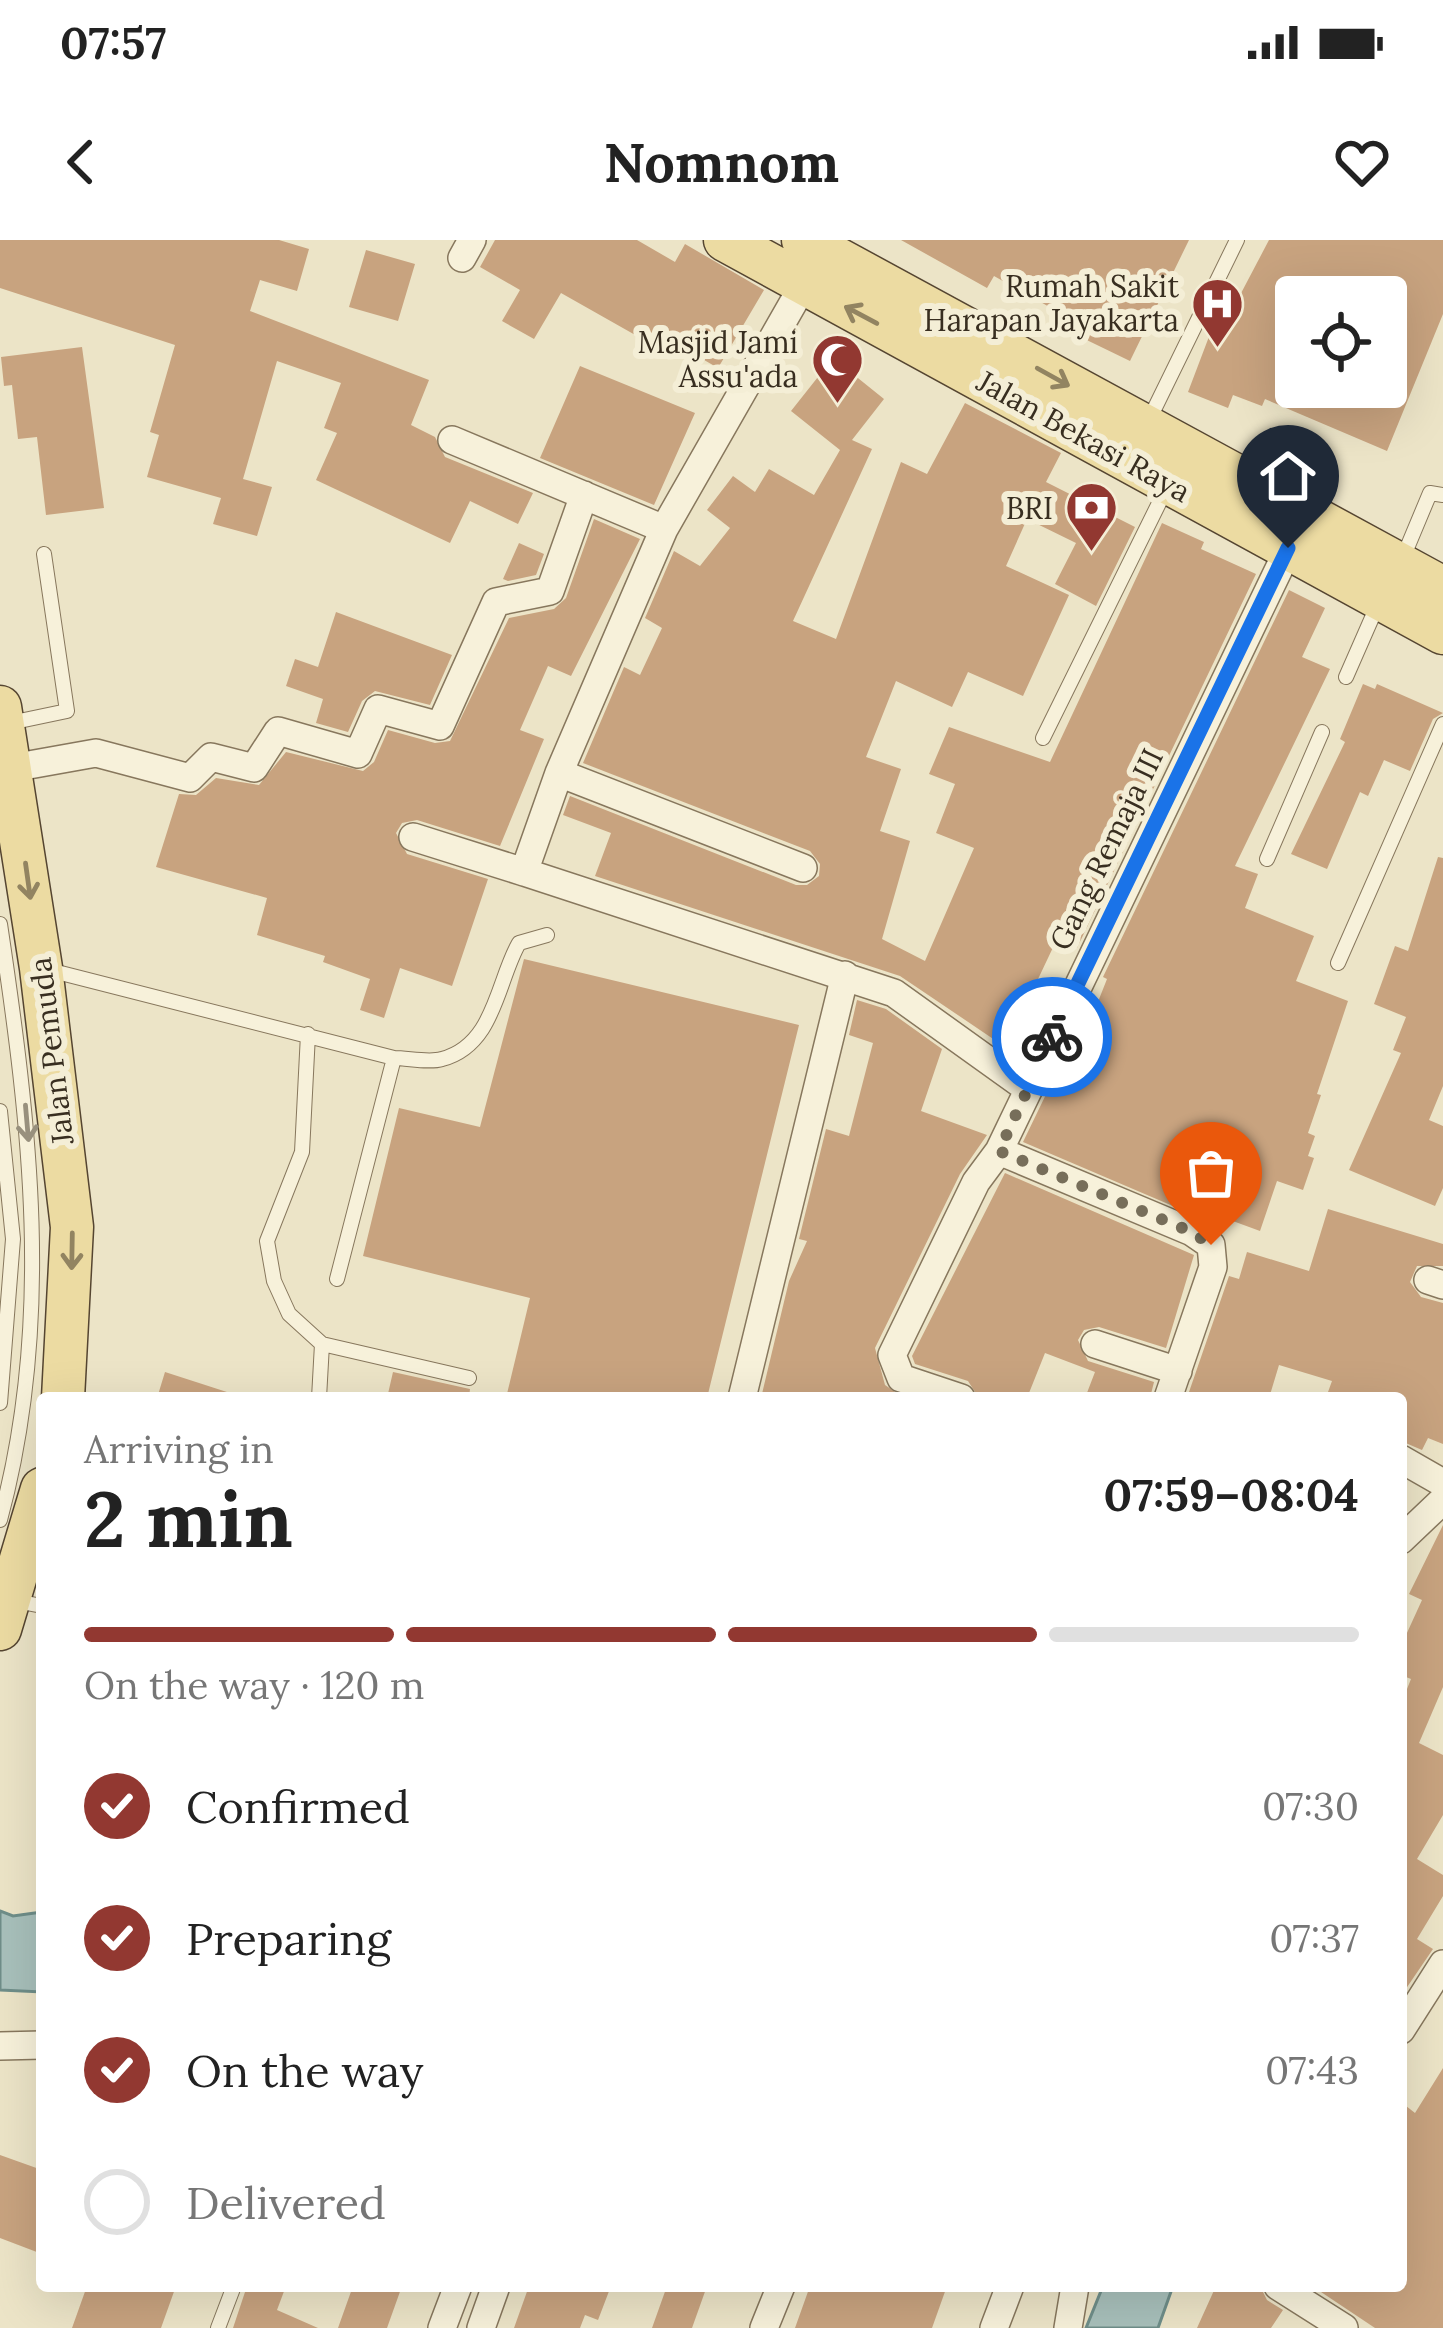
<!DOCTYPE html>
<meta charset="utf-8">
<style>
:root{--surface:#fff;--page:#f6f6f6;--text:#222;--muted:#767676;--line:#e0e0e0;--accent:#923831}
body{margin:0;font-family:Lora,serif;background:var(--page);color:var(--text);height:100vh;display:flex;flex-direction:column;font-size:45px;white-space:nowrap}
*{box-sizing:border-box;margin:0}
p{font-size:39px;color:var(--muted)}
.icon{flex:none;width:66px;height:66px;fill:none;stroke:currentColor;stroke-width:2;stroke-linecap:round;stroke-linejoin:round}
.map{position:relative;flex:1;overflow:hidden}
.details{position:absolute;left:36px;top:1152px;width:1371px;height:900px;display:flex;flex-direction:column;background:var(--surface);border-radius:12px;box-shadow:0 12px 48px #0002}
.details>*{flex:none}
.buttons{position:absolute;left:1275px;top:36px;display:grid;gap:24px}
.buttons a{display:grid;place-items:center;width:132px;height:132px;border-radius:12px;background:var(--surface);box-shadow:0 12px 48px #0002;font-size:60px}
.pin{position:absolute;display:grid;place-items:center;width:102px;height:102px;color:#fff;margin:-123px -51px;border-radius:50% 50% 50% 0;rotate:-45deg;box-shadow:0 0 12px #0007}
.pin .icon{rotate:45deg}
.courier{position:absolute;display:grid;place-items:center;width:120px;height:120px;margin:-60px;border:9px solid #1a73e8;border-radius:50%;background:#fff;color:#222;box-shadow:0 3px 15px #0007}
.summary em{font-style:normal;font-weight:700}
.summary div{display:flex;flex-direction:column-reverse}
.summary{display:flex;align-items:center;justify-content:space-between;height:204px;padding:0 48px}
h1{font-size:78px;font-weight:700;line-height:90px}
.bar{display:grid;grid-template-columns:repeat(4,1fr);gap:18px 12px;align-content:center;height:144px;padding:0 48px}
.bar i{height:15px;border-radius:9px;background:var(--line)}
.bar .current{background:var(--accent)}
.bar p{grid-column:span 4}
ol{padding:0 48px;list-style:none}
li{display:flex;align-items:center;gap:36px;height:132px}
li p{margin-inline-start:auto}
li .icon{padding:12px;border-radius:50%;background:var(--accent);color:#fff;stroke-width:4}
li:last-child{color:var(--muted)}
li i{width:66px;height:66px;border:6px solid var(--line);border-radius:50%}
.status{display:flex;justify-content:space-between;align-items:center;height:84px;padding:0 60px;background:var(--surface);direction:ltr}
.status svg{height:33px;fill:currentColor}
header{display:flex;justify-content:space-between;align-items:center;height:156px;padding:0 48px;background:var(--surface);font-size:54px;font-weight:700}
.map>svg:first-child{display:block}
.water{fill:#a8c0bb;stroke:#6f8e89;stroke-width:3}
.building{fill:#c8a37f;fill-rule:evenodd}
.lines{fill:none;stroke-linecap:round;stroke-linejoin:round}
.service-casing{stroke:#87775d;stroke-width:16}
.minor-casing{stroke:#87775d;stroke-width:30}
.primary-casing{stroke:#554531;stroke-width:45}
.service{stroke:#f7f1da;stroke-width:14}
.minor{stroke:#f7f1da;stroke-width:27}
.primary{stroke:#ecdba2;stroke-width:42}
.oneway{stroke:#928461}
.oneway2{stroke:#98907d}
.done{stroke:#776e5a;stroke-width:12;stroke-dasharray:0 21.6}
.route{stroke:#1a73e8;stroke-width:15}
.labels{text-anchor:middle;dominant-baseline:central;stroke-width:12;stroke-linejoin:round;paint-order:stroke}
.poi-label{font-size:30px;fill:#382e20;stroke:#f4eed6;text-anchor:end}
.street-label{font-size:30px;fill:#382e20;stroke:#f4eed6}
</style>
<div class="status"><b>07:57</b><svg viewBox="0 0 49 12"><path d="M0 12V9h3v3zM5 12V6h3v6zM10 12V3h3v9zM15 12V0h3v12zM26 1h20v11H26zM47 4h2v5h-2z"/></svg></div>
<header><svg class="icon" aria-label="back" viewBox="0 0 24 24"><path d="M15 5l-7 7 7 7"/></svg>Nomnom<svg class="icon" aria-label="heart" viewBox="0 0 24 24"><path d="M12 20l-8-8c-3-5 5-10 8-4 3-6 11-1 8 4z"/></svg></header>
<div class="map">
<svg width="1443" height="2088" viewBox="0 0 1443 2088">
<rect width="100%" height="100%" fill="#ece4c7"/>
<path class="water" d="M0,1671L13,1676L42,1672V1752L0,1750Z
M1103,2046H1173L1158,2088H1086Z"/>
<path class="building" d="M0,0H279L309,9L297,51L260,40L250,71L429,140L411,185L435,197L445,217L533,253L518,284L470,261L450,303L316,240L337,193L324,188L341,143L277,121L243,239L272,247L257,296L213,284L221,258L147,237L159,195L150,192L175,105L0,48Z
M495,0H637L675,22L685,4L764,50L718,128L666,98L660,109L561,53L534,99L502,81L520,50L480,27Z
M901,0H1189L1130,121L1064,89L1069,78L994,36L987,48Z
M1269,0H1443V74L1387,211L1265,159L1262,166L1233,155L1228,168L1188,152L1210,94L1218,97ZM1296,57H1386V147H1296Z
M366,10L415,24L398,81L349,67Z
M82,107L104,268L46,275L37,197L18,199L12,145L4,146L1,117Z
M833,118L884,159L852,200L872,209L793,381L836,399L901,222L927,234L965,163L1061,213L1046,242L1135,287L1096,366L1055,344L1076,303L1027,279L1006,326L1069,355L1023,456L968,432L952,467L896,441L866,517L901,529L880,591L910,601L882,699L925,721L974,608L936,593L955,544L929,534L949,487L1050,522L1162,283L1204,302L1201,309L1256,334L1077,708L1057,699L1021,775L1040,784L1023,819L900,736L595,636L611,593L563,575L570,556L796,645H807L819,636L820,624L810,611L583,523L624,427L640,435L662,388L645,378L674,311L700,326L730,288L707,270L733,236L755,252L769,229L814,255L840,210L791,171Z
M580,126L695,173L654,265L540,218Z
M594,279L640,299L571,436L548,426L520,490L544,499L500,606L417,580L402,583L396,593L407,614L488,639L452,746L400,728L384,778L360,770L370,739L323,722L325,716L257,695L267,658L156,627L179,554L196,555L216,538L259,545L286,512L363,531L374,522L388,490L435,503L450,501L509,378L554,369L566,358Z
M519,303L544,314L536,335L508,341L503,339Z
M1289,350L1325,368L1302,417L1330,429L1235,626L1258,634L1245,668L1314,696L1296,741L1348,761L1317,854L1321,855L1308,893L1315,896L1308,916L1314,918L1303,950L1277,941L1260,991L1211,973L1208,981L1023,902L1080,784L1088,787L1107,739L1103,737Z
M336,372L452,415L430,465L375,451L362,461L348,492L316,483L323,459L286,446L295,419L318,427Z
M1363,444L1375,449L1377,444L1443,473L1433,479L1410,531L1384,520L1368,556L1360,552L1327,629L1291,614L1345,502L1340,499Z
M1438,617L1443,618V846L1429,880L1443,886V948L1435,966L1349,930L1401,813L1393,810L1406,777L1374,764L1395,706L1408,711Z
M524,719L799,785L707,1158H506L530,1058L363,1016L399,868L480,887Z
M857,760L886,769L942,809L921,871L987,895L960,934L875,1108L885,1145L904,1158H761L789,1041L807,1001L799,999L826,889L849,896L873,803L849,795Z
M1005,933L1194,1015L1166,1108L1099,1087L1084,1090L1078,1100L1088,1121L1154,1142L1150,1158H1085L1095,1132L1045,1113L1027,1158H979L968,1141L915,1124L912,1116Z
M1328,969L1443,1004V1026H1417L1410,1042L1421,1057L1443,1063V1204L1428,1198L1422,1210L1401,1201V1158H1344L1328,1152L1332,1141L1279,1125L1269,1158H1211L1189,1152L1229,1036L1239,1039L1247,1012L1309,1031Z
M165,1132L230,1153V1158H157Z
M393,1132L470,1149L469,1158H387Z
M1443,1285V1447L1419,1503L1443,1515V1575L1417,1619L1443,1635V1656L1417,1699L1433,1709L1401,1756V1464L1411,1439L1401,1435V1406L1422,1360L1409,1354Z
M1443,1828V2088H1375L1312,2046H1401V1862L1415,1873Z
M0,1915L42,1930V2014L0,1998Z
M87,2046H176L161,2088H72Z
M247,2046H286L277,2070L318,2088H233Z
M353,2046H402L387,2088H338Z
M529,2046H611L598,2080L585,2075L580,2088H514Z
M667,2046H707L692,2088H652Z
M810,2046H947L932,2088H795Z
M1216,2046H1260L1267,2060L1283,2070L1271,2088H1197Z"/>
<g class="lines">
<defs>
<path id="service" d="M1147,184L1237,0
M1402,320L1430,253L1443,255
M1346,437L1378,364
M5,484L67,471L44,314
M1043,498L1167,247
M1267,619L1322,492
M0,684C30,885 54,1081 0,1280
M1338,723L1443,484
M45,729L394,818L337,1039
M308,794L302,912L267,1001L274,1041L289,1074L322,1104L319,1158
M394,818C408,818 429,823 442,819C495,805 497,741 519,703L547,695
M0,871L13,999L0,1163
M322,1104L469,1138
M16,1361L42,1366
M218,2088L234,2046"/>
<path id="minor" d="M462,18L472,0
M804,44L664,289L559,533L524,632L894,753L1028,849
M452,200L664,289
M12,528L96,513L190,538L211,517L254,528L278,491L358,514L378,469L440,486L496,362L550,351L584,255
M559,533L803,628
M413,597L524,632
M999,911L1192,992L1211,1005L1213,1027L1168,1158
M1428,1040L1443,1045
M1095,1104L1178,1131
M742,1158L845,735
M961,1158L901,1138L892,1115L976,942L999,911L1289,308
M1401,1219L1443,1243
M1401,1300L1443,1260
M1401,1790L1443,1724
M0,1806L42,1805
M1278,2046L1344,2088
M442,2088L458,2046
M481,2088L496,2046
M764,2088L781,2046
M994,2088L1010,2046
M1068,2088L1075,2046"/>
<path id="primary" d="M725,0L1443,393
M803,0L1443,348
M0,467L41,728L72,987L63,1158
M0,1389L42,1249"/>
</defs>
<use href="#service" class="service-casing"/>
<use href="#minor" class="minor-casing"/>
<use href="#primary" class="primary-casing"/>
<use href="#service" class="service"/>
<use href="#minor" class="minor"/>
<use href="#primary" class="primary"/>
</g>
<defs><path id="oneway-shaft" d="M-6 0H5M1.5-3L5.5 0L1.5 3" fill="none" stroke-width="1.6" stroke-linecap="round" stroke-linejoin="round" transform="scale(3)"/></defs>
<g class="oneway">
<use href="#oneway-shaft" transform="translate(861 75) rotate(-152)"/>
<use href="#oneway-shaft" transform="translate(1053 137) rotate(29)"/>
<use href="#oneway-shaft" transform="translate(28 641) rotate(82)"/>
<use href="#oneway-shaft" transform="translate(72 1011) rotate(91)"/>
</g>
<use class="oneway2" href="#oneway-shaft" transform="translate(27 883) rotate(85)"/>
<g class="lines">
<path class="done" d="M1052,797L999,911L1192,992L1211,1005"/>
<path class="route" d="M1052,797L1288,308"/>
</g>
<defs>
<symbol id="hospital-pin" viewBox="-11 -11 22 30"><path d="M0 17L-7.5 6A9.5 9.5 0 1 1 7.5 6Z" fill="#923831" stroke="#f4eed6"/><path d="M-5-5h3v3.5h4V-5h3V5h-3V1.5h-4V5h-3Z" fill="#fff"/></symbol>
<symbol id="mosque-pin" viewBox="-11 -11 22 30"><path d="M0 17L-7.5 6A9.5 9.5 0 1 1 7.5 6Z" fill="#923831" stroke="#f4eed6"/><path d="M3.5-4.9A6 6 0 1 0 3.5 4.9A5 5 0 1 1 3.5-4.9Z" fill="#fff"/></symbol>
<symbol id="bank-pin" viewBox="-11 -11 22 30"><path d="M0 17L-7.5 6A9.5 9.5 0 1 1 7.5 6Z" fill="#923831" stroke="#f4eed6"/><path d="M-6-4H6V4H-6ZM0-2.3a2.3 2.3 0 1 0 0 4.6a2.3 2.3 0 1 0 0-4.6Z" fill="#fff"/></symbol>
</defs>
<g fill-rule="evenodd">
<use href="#hospital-pin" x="1188" y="34" width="59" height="81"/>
<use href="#mosque-pin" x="808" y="90" width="59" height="81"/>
<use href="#bank-pin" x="1062" y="238" width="59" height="81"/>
</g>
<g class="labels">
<g class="poi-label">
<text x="1179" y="46">Rumah Sakit<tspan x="1179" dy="34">Harapan Jayakarta</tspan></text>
<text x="798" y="102">Masjid Jami<tspan x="798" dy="34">Assu'ada</tspan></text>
<text x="1053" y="268">BRI</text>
</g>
<g class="street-label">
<text transform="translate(1084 196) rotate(29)">Jalan Bekasi Raya</text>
<text transform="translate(1106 609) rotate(-64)">Gang Remaja III</text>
<text transform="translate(51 811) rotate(-97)">Jalan Pemuda</text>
</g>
</g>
</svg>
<div class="buttons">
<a><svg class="icon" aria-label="locate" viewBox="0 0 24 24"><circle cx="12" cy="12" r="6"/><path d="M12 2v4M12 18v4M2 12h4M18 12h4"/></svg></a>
</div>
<div class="pin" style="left:1211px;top:1005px;background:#ea580c"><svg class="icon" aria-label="bag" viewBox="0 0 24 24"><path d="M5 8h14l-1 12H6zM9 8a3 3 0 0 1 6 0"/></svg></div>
<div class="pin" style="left:1288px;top:308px;background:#1f2937"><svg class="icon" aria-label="home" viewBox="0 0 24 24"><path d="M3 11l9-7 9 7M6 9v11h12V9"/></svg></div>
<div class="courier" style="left:1052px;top:797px"><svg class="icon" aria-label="bike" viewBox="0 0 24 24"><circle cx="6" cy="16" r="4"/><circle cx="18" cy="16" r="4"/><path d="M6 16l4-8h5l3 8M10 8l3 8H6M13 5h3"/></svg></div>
<section class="details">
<div class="summary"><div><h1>2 min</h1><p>Arriving in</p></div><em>07:59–08:04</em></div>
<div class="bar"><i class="current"></i><i class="current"></i><i class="current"></i><i></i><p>On the way · 120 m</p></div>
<ol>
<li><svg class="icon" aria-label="check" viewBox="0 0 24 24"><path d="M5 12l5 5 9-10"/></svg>Confirmed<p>07:30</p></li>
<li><svg class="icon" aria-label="check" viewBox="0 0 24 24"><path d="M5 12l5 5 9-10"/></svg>Preparing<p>07:37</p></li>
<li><svg class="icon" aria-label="check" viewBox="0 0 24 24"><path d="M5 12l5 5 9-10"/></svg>On the way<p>07:43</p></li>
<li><i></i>Delivered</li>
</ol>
</section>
</div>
